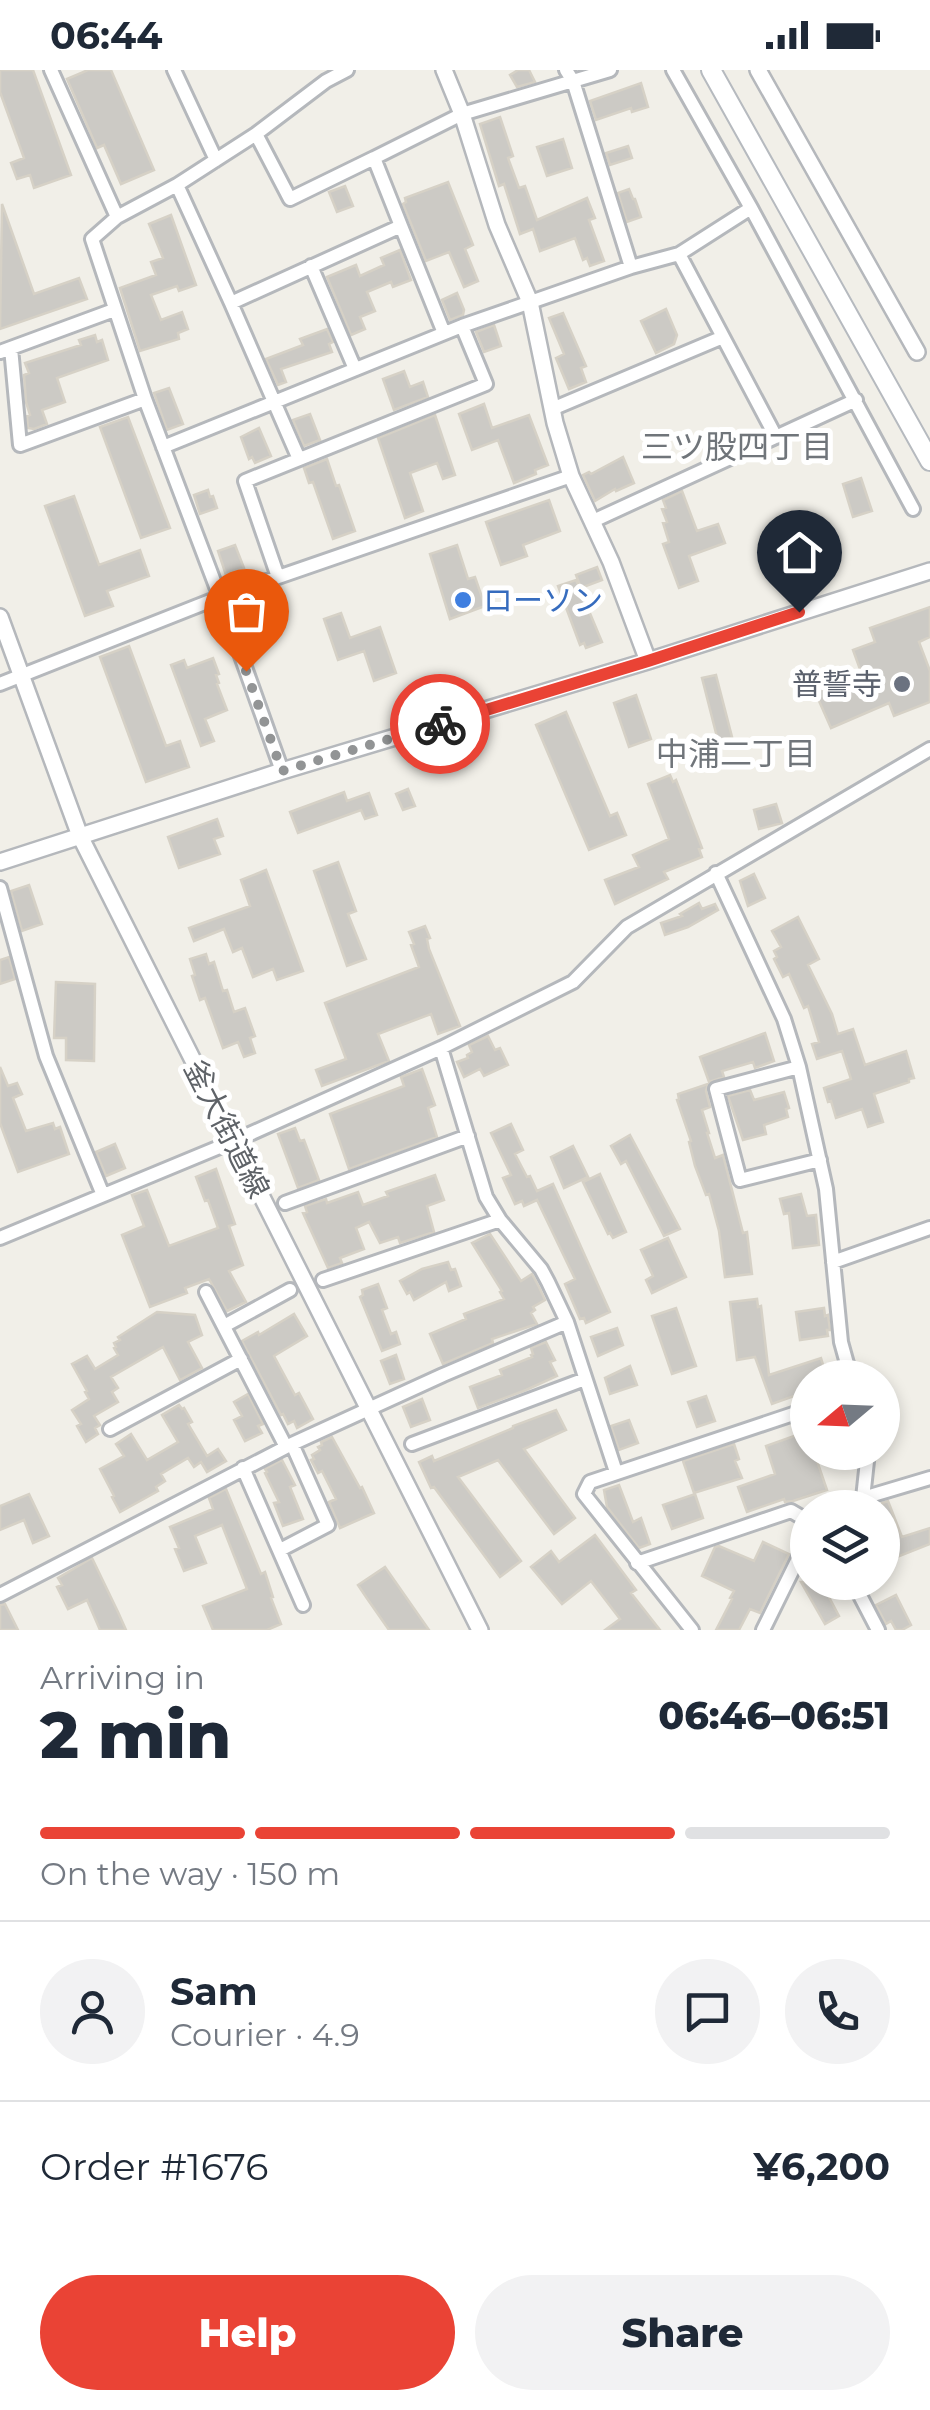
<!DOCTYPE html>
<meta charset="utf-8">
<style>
:root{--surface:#fff;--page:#f2f2f3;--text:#1f2937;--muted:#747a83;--line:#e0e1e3;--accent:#ea4335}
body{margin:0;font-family:Montserrat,"Noto Sans JP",sans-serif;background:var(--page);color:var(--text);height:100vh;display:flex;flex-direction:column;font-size:38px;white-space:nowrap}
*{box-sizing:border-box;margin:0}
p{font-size:32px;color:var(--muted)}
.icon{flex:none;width:55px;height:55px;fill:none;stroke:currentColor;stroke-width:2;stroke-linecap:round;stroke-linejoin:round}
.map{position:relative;height:1560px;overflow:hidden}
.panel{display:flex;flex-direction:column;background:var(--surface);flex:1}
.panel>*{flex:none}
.needle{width:65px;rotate:251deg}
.fabs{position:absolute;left:790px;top:1290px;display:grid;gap:20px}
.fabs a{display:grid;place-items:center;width:110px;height:110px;border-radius:50%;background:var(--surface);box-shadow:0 5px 15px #0003;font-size:50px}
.pin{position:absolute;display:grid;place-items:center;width:85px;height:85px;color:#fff;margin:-102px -42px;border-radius:50% 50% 50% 0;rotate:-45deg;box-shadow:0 0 10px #0007}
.pin .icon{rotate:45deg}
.courier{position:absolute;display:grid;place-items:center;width:100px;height:100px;margin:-50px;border:8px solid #ea4335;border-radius:50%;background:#fff;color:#222;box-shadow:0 2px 12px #0007}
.headline em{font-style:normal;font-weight:800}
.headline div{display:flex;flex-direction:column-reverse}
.headline{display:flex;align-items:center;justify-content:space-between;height:170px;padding:0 40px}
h1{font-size:65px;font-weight:800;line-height:75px}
.bar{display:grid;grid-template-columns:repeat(4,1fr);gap:15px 10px;align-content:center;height:120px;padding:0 40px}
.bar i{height:12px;border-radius:8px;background:var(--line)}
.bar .on{background:var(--accent)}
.bar p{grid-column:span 4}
.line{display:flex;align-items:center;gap:25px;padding:0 40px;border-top:2px solid var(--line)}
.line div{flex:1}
.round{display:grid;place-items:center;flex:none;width:105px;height:105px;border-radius:52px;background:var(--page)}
.button{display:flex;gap:20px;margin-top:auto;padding:20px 40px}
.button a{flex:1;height:115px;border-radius:60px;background:var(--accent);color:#fff;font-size:40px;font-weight:800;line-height:115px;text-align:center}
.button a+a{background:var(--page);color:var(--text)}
.status{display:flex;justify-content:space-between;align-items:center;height:70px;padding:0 50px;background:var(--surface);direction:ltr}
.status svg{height:28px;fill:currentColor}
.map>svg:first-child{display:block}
.building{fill:#cccac5;stroke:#d6d1c6;stroke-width:2.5}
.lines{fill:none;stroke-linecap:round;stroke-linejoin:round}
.minor-casing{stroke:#b5b8bc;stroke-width:18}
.tertiary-casing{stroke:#b5b8bc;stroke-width:20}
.secondary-casing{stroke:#b6babf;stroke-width:22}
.minor{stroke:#fff;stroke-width:12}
.tertiary{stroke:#fff;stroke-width:15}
.secondary{stroke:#fff;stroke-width:18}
.done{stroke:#929495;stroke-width:10;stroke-dasharray:0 18}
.route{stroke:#ea4335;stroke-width:12}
.shop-dot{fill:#3f7fe0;stroke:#fff;stroke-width:4}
.worship-dot{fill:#6b7280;stroke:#fff;stroke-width:4}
.labels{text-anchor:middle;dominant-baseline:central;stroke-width:10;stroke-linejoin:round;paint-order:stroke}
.shop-label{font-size:30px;fill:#366cbe;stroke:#fff;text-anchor:start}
.worship-label{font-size:30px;fill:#5b616d;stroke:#fff;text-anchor:end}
.street-label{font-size:30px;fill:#5f6368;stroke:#fff}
.neighbourhood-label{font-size:32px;fill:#70757a;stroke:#fff}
</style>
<div class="status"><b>06:44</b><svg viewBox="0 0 49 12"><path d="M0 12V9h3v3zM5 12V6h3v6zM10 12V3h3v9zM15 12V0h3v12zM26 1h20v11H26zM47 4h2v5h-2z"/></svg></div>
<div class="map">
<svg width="930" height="1560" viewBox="0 0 930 1560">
<rect width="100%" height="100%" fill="#f1efe8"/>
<path class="building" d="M0,0H33L71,105L34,118L30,105L17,109L11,93L24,88L0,22Z
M88,0H111L154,100L121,114L104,75L97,78L67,9Z
M518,0H529L535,12L517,17L510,5Z
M641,13L648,37L632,42L631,38L596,50L590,31Z
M500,47L513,86L508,88L519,118L525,116L537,150L587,128L595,148L589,150L604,191L590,196L587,188L583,190L575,168L540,181L533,159L520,164L504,114L499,116L480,54Z
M563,69L572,98L547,106L537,77Z
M628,76L632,88L610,95L606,83Z
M448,112L473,175L465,179L478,211L464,217L449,182L426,191L403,134L406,132L405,128Z
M345,116L353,136L337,142L329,122Z
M629,119L633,129H635L641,147L627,152L618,123Z
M2,134L34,224L79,208L87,229L0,259Z
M171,145L196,215L179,221L177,216L151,225L161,250L182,242L188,259L178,263L179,269L140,281L120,218L156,205L151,192L163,188L149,154Z
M400,180L411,210L393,217L391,212L367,222L375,241L360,247L365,259L351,265L327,207L356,195L360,206L384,195L381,188Z
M457,223L464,240L463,245L450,250L442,230Z
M666,239L677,265L674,274L656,283L641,251Z
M563,243L586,296L581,298L586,312L569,319L556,288L564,284L549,248Z
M494,255L501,276L484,282L476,262Z
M327,259L333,272L329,274L332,282L281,299L286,312L278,315L266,289L303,275L300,269Z
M95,265L97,272L102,270L108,290L57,308L65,332L42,340L47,354L34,359L28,358L27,346L30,345L26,332L24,305L29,303L25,293L81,275L79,270Z
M404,301L410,317L423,312L428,327L394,340L383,309Z
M169,318L183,354L167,360L154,323Z
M484,334L492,358L529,345L548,395L535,400L536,404L514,413L498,370L472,380L459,344Z
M310,344L320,370L304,376L293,350Z
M435,345L455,405L443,409L437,393L410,403L423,441L405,448L378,368Z
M128,347L170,458L141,468L100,357Z
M259,358L271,386L255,393L252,387L249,389L241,367Z
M623,387L634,413L616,421L615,419L595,431L583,405L589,402L591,404Z
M327,389L336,416L339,415L355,461L333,469L313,412L309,413L304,398Z
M861,408L872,441L853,447L843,414Z
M208,420L210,427L213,426L217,438L200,444L194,425Z
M682,421L697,461L718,454L725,473L689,486L698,511L679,518L663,474L669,472L663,453L667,452L662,439L666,438L663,430Z
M74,426L99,495L140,480L149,506L107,521L113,536L85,546L45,436Z
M549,430L560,461L523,475L527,486L501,495L486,452Z
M235,475L244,498L226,505L218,481Z
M457,475L468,509L475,507L485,536L450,549L430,484Z
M597,497L602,510L581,518L576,505Z
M576,510L602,572L586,578L584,573L580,575L558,516Z
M930,537V567L919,572L930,601V632L894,646L889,633L831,658L815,622L861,602L853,580L875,572L870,558Z
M341,543L350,568L380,557L396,603L374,611L364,581L338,590L324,549Z
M129,576L166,676L180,671L189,697L146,712L100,587Z
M213,588L219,604L216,605L219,613L217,614L227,640L205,649L214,671L201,676L171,595L184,590L187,598Z
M716,605L732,667L718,671L702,608Z
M636,625L651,669L629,677L614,633Z
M566,642L610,746L617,743L626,765L589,780L536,655Z
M670,705L673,712L676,710L702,778L699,779L702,787L664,802L668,809L615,834L605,810L639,797L633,785L669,769L648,714Z
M408,719L415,736L403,740L396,724Z
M344,722L347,731L369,723L377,745L365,749L361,740L298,763L290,742Z
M776,734L782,753L759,759L754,740Z
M217,749L223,766L214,769L220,784L179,798L168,767Z
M338,792L356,841L348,844L366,889L347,896L314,801Z
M266,800L303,901L277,910L273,899L253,907L242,878L233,882L224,859L194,871L189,858L250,836L241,810Z
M754,804L765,828L748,836L740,811Z
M29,815L42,854L22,861L11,821Z
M699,833L702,839L715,834L718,840L688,857L665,865L661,853L682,846L680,844Z
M798,847L819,889L808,895L832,944L838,964L853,959L865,995L906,981L914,1008L909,1009V1012L874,1024L883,1052L868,1057L862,1039L836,1048L831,1031L828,1032L824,1018L851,1009L842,981L817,989L812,974L819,972L808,936L804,938L789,904L783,907L774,889L777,887L774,881L781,877L772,861Z
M425,856L430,868L427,869L429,879L460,956L438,964L431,944L378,964L389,991L322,1016L316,1000L346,989L325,933L419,897L411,875L414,874L409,862Z
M206,884L209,894L214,892L223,921L227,920L234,942L245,938L255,966L250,968L255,983L244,987L238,972L223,978L205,928L200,930L192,906L195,905L190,889Z
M9,887L15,909L0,914V890Z
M56,912L95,914L94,991L66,990V968H54Z
M765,963L774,991L755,998L753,992L722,1001L724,1007L709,1012L700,987Z
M488,966L495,980L500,978L508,995L484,1006L480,999L464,1007L457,992L468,988L467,985L472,982L469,975Z
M0,997L8,1016L17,1013L22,1024L13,1028L26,1061L53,1053L55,1059L60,1057L69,1084L18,1102L0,1053Z
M422,999L435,1035L428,1038L437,1067L349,1099L330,1044L404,1016L401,1007Z
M708,1014L706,1021L710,1037L702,1040L709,1063H707L715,1088L723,1085L743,1163L747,1162L752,1204L725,1207L719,1161L709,1124L706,1125L695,1096L689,1072L691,1071L677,1030L679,1029L678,1024Z
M750,1020L754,1030L784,1022L789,1038L786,1039L788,1047L764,1055L766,1064L743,1070L728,1026Z
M511,1054L523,1080L515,1084L527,1107L530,1106L537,1121L553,1114L610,1242L586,1253L584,1248L580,1249L565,1214L575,1209L537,1130L524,1136L522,1131L515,1134L503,1108L511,1105L491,1063Z
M295,1058L300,1071L304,1070L319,1110L298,1118L278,1064Z
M630,1065L680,1159L664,1166L626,1091L621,1094L611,1076Z
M115,1074L125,1098L106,1106L96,1082Z
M573,1076L588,1107L564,1118L551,1087Z
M216,1099L235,1154L229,1156L243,1195L229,1201L246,1232L227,1241L209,1209L185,1218L187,1223L150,1237L122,1165L144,1156L132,1125L147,1120L169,1176L218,1158L208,1130L205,1131L196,1107Z
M600,1104L626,1162L613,1168L610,1163L608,1164L583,1112Z
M435,1105L444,1130L427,1136L434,1162L400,1173L398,1167L380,1173L369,1152L356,1158L364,1179L340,1188L342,1193L328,1198L303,1143L307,1142L305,1136L326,1129L327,1133L358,1122L363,1135L388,1126L386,1122Z
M801,1124L807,1146L816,1145L819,1175L793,1178L789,1143L784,1144L780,1129Z
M490,1164L521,1211L532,1204L539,1217L545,1230L533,1237L535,1240L531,1243L537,1254L492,1269L493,1273L443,1294L430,1264L466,1249L464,1244L504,1229L500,1222L502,1221L472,1173Z
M668,1168L686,1207L652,1223L646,1210L653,1206L641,1180Z
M448,1192L451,1200L455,1199L461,1216L449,1221L446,1212L414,1230L410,1222L407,1224L400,1211L422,1199Z
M378,1214L387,1238L382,1240L391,1264L396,1262L400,1274L382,1281L360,1227L363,1225L362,1220Z
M757,1229L758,1237L761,1236L769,1305L821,1288L827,1308H808V1321L772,1334L755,1287L737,1290L730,1232Z
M676,1238L696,1296L672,1304L652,1246Z
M824,1238L825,1246L828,1245L830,1260H827L828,1266L800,1270L796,1242Z
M157,1242L195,1245L202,1265L188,1272L202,1298L180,1310L163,1277L111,1307L118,1318L112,1322L118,1332L94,1346L100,1355L95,1358L98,1364L86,1372L77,1356L81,1354L72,1340L89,1329L85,1322L87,1321L72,1294L87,1286L95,1299L118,1285L114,1278L116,1277L114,1273L120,1270L118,1267Z
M294,1244L307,1266L274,1286L295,1325L299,1323L313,1349L297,1358L294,1351L288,1354L283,1344L281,1345L242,1271L258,1262L259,1265Z
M617,1258L623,1275L598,1286L591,1267Z
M546,1272L555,1290L550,1292L557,1306L526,1320L478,1338L470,1317L502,1305L500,1300L532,1287L531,1285L533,1284L531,1278Z
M396,1285L404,1309L390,1314L381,1291Z
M630,1296L637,1315L610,1324L605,1308Z
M248,1324L263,1354L258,1356L262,1363L245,1371L234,1350L242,1346L234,1332Z
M706,1326L715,1351L697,1357L688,1332Z
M422,1329L430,1350L411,1357L403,1337Z
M179,1335L182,1339L184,1338L192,1352L188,1354L207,1386L218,1379L226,1391L207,1402L201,1392L194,1397L188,1388L161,1404L165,1411L156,1417L158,1421L120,1442L112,1427L114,1426L100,1399L124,1386L116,1374L131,1364L147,1390L178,1372L162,1345Z
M556,1340L566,1360L524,1379L575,1448L554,1464L498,1390L458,1407L521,1491L500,1507L434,1417L431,1418L419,1392L432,1386L434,1391L513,1358V1356Z
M629,1350L638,1373L619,1380L611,1356Z
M808,1361V1382H814L827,1420L793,1431L785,1432L784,1429L747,1442L738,1417L775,1404L766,1376Z
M332,1367L360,1418L362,1417L374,1443L340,1458L329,1432L336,1429L322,1401L318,1403L311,1390L314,1389L312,1385L320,1380L318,1377L322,1375L321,1372Z
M734,1374L739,1389L735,1391L742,1408L694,1423L683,1391Z
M282,1390L295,1415L290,1417L303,1449L283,1456L274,1433L279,1432L265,1403L267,1402L265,1399Z
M619,1415L633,1452L641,1448L650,1474L639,1478L607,1437L604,1420Z
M226,1419L261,1504L265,1502L273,1527L271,1528L281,1554L267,1560H213L203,1536L247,1519L222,1455L195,1466L206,1493L184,1501L175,1479L179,1478L170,1457L213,1439L209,1428Z
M29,1424L49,1466L33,1473L24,1450L0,1460V1436Z
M695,1424L703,1448L672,1459L663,1435Z
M888,1431L902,1467L930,1458V1474L882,1493V1433Z
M595,1465L636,1520L631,1523L660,1560H605L620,1549L591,1511L562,1534L531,1497L551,1481L559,1492Z
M763,1472L789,1484L760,1543L750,1539L739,1560H716L732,1529L730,1528L734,1521L702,1506L715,1477L719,1476L754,1491Z
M92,1488L118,1542L126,1560H100L87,1530L68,1539L57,1517L62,1515L58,1508Z
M385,1497L429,1560H389L366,1527L358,1515Z
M801,1512H821L839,1546L825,1554Z
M896,1525L911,1555L902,1560H896L891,1551L886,1554L876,1535Z
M5,1534L18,1560H0V1535Z"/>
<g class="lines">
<defs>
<path id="minor" d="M51,0L117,147
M174,0L216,90
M566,0L573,11L631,197
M673,0L751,138L913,439
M256,64L290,129L374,88
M177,115L256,64L326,11L347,0
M401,156L444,263
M679,184L776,367
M311,196L355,299
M231,233L401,156L374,88L462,44L610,0
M11,278L20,375L145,329
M0,282L114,240
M552,339L723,267
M163,377L462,256L631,197L679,184L751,138
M593,451L856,330
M278,507L245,411L486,314L462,256
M0,614L220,527L571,406
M282,701L220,527L145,329L92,169L117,147L177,115L231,233L299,389
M716,803L784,949L799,997L826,1119L841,1272L851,1308
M0,818L46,986L103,1125
M441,978L486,1127L500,1150L541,1199L548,1212L567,1252L616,1402
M799,997L716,1019L740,1110L820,1090
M285,1133L468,1066
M0,1168L234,1071L441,978L573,912L627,857L930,679
M833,1192L930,1158
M323,1210L500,1150
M206,1222L286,1377
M224,1256L290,1220
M110,1359L241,1289
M412,1374L585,1309
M243,1398L303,1535
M863,1428L930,1408
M855,1438L863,1428L868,1382
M280,1480L328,1455L292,1374
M637,1493L791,1441L808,1451
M853,1512L878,1560
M0,1525L292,1374L443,1305L567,1252
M692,1560L584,1424L590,1412L808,1339
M763,1560L800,1485L808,1477"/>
<path id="tertiary" d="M444,0L462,44L497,155L530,232L555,353L571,406L611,492L648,591
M758,0L917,282
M0,547L80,766L480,1560
M0,792L282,701L648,591L930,501"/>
<path id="secondary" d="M711,0L930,391"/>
</defs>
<use href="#minor" class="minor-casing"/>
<use href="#tertiary" class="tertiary-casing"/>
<use href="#secondary" class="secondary-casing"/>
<use href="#minor" class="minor"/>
<use href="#tertiary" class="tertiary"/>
<use href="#secondary" class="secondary"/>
</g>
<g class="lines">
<path class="done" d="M246,601L282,701L440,654"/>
<path class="route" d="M440,654L648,591L799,542"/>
</g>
<circle class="shop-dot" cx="463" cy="530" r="10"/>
<circle class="worship-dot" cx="902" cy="614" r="10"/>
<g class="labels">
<g class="shop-label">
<text x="483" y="530">ローソン</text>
</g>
<g class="worship-label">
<text x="882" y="614">普誓寺</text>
</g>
<g class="street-label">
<text transform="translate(227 1059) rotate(63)">釜大街道線</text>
</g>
<g class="neighbourhood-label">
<text x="737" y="376">三ツ股四丁目</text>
<text x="736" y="683">中浦二丁目</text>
</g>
</g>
</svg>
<div class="fabs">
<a><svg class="needle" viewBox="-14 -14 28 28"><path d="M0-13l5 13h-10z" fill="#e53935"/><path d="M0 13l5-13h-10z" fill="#747a83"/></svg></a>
<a><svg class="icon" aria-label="layers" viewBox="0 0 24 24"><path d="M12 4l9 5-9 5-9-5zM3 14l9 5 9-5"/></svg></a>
</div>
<div class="pin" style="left:246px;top:601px;background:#ea580c"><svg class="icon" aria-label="bag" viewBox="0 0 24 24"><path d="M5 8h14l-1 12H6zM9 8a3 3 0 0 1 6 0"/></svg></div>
<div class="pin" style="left:799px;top:542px;background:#1f2937"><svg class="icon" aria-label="home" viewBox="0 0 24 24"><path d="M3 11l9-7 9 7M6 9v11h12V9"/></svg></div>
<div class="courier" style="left:440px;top:654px"><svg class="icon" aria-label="bike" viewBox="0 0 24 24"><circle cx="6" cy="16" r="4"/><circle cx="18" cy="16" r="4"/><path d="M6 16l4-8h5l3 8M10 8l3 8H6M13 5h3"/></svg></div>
</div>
<section class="panel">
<div class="headline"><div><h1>2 min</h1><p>Arriving in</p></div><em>06:46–06:51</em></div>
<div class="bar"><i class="on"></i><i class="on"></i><i class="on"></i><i></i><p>On the way · 150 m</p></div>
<div class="line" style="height:180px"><a class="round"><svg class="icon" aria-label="person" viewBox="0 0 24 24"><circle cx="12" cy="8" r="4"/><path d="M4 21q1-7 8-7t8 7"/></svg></a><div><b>Sam</b><p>Courier · 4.9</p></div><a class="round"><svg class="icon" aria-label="chat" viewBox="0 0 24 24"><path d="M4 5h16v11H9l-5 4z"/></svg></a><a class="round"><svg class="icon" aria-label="phone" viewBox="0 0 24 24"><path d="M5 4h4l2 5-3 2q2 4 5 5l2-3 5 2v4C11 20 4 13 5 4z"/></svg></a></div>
<div class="line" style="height:130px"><div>Order #1676</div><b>¥6,200</b></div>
<div class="button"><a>Help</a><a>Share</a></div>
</section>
